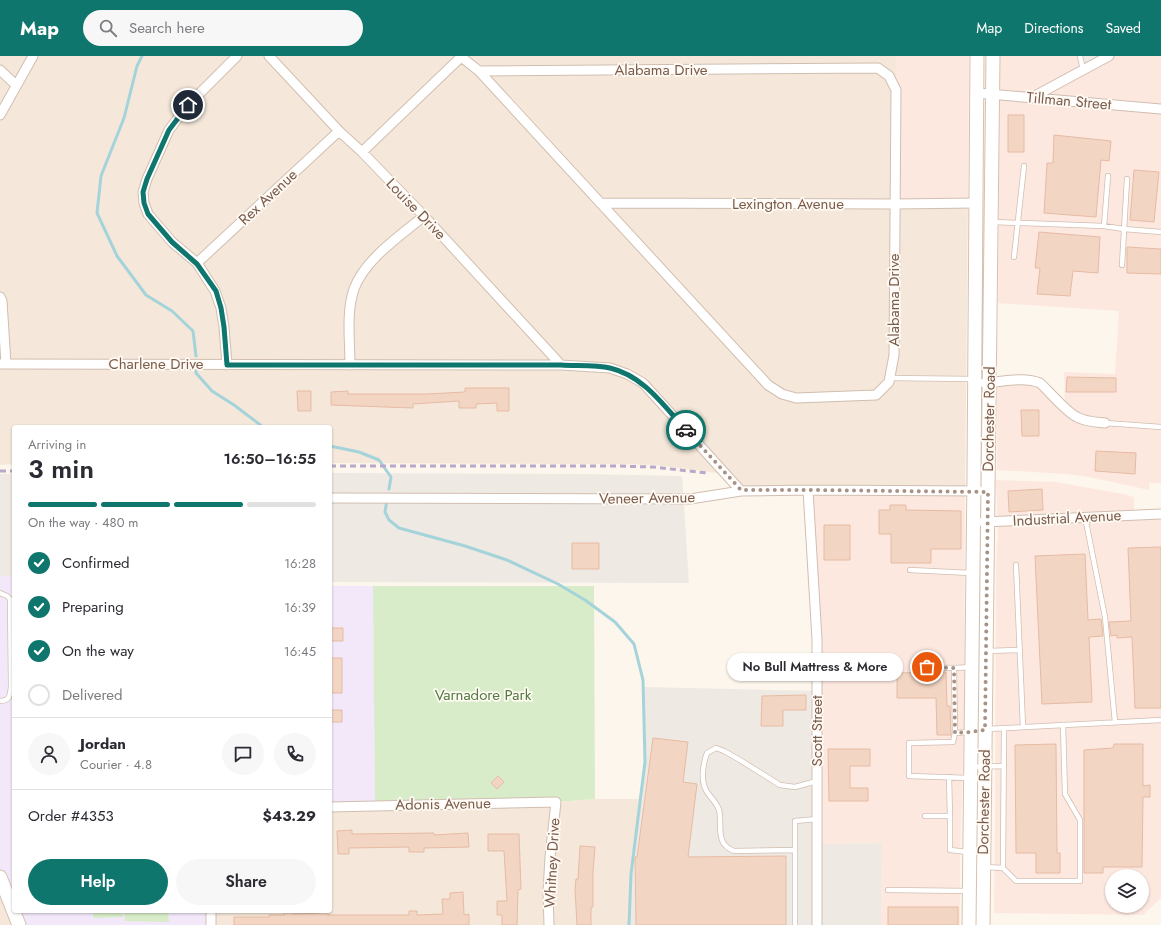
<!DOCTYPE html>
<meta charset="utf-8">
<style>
:root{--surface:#fff;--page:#f7f7f7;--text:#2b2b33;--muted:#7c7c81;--line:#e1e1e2;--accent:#0f766e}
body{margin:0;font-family:Jost,sans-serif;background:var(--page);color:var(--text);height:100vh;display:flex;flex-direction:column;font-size:15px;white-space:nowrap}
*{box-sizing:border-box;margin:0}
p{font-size:13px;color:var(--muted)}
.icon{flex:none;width:22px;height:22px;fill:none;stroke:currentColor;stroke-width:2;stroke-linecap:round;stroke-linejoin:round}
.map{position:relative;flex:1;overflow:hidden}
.drawer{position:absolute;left:12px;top:369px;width:320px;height:488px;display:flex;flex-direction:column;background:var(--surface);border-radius:4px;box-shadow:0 1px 3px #0004}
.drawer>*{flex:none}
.tools{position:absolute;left:1105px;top:813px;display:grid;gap:8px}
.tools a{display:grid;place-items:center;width:44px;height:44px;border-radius:50%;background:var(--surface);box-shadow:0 1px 3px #0004;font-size:20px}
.pin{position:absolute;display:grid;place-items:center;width:34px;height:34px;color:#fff;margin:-17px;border:2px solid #fff;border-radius:50%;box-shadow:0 1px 4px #0007}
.courier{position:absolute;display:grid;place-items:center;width:40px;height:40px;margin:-20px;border:3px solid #0f766e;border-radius:50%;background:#fff;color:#222;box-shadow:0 1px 5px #0007}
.bubble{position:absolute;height:28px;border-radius:14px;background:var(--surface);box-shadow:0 1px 3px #0004;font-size:13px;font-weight:600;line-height:28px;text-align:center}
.summary em{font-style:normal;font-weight:600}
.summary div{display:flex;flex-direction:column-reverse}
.summary{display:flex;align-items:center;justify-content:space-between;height:68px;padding:0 16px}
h1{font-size:26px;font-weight:600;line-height:30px}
.bar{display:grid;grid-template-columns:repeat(4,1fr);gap:6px 4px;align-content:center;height:48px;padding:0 16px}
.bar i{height:5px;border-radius:3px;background:var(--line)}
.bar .current{background:var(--accent)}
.bar p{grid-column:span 4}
.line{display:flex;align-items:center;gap:10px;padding:0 16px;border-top:1px solid var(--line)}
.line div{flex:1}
.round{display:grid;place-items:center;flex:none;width:42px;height:42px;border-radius:21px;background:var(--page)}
ol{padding:0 16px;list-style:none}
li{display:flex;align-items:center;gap:12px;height:44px}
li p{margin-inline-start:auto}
li .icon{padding:4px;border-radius:50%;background:var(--accent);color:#fff;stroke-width:4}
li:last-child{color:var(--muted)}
li i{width:22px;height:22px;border:2px solid var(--line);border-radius:50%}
.cta{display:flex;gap:8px;margin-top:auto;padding:8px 16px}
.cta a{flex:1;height:46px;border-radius:24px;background:var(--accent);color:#fff;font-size:16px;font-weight:600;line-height:46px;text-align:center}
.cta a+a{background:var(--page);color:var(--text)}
header{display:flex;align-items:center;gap:24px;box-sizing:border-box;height:56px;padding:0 20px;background:var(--accent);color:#fff}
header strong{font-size:19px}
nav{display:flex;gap:22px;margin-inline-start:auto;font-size:14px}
.search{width:280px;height:36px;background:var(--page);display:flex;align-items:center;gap:10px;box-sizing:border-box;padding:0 14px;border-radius:22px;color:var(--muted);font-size:15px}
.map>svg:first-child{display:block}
.residential{fill:#f5e8da}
.commercial{fill:#fde8e0;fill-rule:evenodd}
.industrial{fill:#efe9e4}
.education{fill:#f3e8fa}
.green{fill:#d8ecc9}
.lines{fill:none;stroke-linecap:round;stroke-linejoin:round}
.stream{stroke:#a5d3da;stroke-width:3}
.building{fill:#f3d5c3;stroke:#e6bba3}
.lane-casing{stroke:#d1beb0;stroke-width:6}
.street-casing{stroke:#d1beb0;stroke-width:11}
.secondary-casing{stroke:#d6c0b0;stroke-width:15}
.lane{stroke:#fff;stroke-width:4.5}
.street{stroke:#fff;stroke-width:9}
.secondary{stroke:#fff;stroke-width:13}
.rail{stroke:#b9a8c9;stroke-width:3;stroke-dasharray:6 4;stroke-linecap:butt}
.done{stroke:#a89285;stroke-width:4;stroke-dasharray:0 7.2}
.route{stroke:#0f766e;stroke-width:5}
.labels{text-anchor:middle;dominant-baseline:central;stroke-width:3.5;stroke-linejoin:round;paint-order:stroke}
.street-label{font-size:15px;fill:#7a5c4d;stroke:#fffaf3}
.park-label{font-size:15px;fill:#537a41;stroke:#fffaf3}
</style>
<header>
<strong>Map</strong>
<div class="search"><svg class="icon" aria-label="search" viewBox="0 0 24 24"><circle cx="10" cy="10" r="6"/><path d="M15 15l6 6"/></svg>Search here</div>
<nav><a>Map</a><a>Directions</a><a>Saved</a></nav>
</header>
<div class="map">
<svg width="1161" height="869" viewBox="0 0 1161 869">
<rect width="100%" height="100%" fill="#fdf6ec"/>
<path class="residential" d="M0,0H896V34L968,147L965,435H741L725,418L655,409L612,408L330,407V371H14V408L0,409Z
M595,743H641L631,818L629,869H212L211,855H330V751L556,746Z
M0,821L19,869H0Z"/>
<path class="commercial" d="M896,0H969L968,147L895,148Z
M1000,0H1161V427H1149V434L1089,421L1066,418L997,414V326L1035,325L1065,352L1064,316L1115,318L1119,255L998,247Z
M996,424L1056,426L1123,438L1134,441V459L1161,458V842L1143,859L994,857L995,761L996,513L997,486L998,485ZM1112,820H1142V850H1112Z
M808,434L965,435L964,666L960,805V869H881L882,787L817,788L818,635Z"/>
<path class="industrial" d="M1080,0H1109L1083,14Z
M330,417L585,418L682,420L689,527L330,526Z
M0,418H14V520H0Z
M644,631L818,635V788L882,787L881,869H629L631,818L645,706Z"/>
<path class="education" d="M0,520H14V855H211L212,869H19L0,821Z
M330,530H373L375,749L330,751Z"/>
<path class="green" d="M373,530H594L595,743L556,746L375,749Z
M93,855H122L123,861L93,862Z
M124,855H168L169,866L125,865Z"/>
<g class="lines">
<path class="stream" d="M142,0L137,10L124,62L101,120L97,157L117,200L146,239L172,255L193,275L196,300
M196,315V317L212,335L234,349L263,371
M330,390L359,396L379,404L391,421L389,433
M387,444L385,456L389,464L399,472L465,490L507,504L558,528L585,544L615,566L634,588L643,624L645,706L631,818L629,869"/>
</g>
<path class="building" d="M1008,59H1024V96H1008Z
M1054,79L1111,85L1109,105L1101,104L1096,161L1044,157L1047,107H1053Z
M1134,114L1159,116L1154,166L1130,164Z
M1039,176L1100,181L1098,217L1073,215L1070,240L1037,238L1040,212H1035Z
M1127,191L1161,193V218L1127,217Z
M1067,321L1116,322V336H1066Z
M465,332H509V355H497V347L476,348V352H459V345L413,348V352L331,349V336L348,335V338H427L465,336Z
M297,335H311V355H298Z
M1021,354H1039V380H1022Z
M1096,395L1136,397L1135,418L1095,415Z
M1042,433L1043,454L1009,456L1008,435Z
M890,449H906V454L961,455V493H931V507H891V478H879V454H890Z
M824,469H850V504H824Z
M572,487H599V513H572Z
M1161,491V652H1135L1132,581L1117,582V579L1111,580L1109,566L1131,565L1128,492Z
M1085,498L1088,564L1101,563L1103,580L1089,581L1092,646L1042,648L1035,500Z
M330,572H343V585H330Z
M330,602H342V637H330Z
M946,616L947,650H950L951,679H937L936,642H897V617Z
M806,639V654H783V670H761L762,640Z
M330,654H342V666H330Z
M653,682L688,686L683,726L697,728L688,801L786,800V869H636L635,801H637Z
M1056,688L1057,797H1060V817H1036V797H1016L1015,689Z
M1114,688H1143V730L1150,729V741H1143L1142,811H1103V817H1084V694L1113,692Z
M828,693H870V710H850V732H868V745H829Z
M498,720L504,726L497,733L491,727Z
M352,774V778L434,777V779L468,777L469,791L424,792V796H409V791L349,792V798H338L337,775Z
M488,778H519L521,833L518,834L517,869H502V859H497V845H507L504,795H488Z
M580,790L595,791L593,816V851H591V869H577L575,833L576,823H578Z
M463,836L464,859L469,858V869H234V861H269V859H284V855H292L293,858L319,857V855H328V859H409V855H417V859L443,858L442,843H450V837Z
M888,851H958V869H888Z"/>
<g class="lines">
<defs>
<path id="lane" d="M1080,0L1083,14
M993,166L1104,170L1124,173L1161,176
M1104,170L1108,120
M1014,201L1024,110
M1122,209L1127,123
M889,322L973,323
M1105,367L1161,371
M1085,461L1105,561L1115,666
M1016,509L1023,671
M910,514L971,517
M0,537L7,540L10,543L11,631C10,639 10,645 0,645
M987,595L1020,594
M913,611L954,612
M987,673L1161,664
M955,677L970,676
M972,711L1004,710
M949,721L950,760
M969,722L909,720V687L953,686L955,677L954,612L972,611
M925,760H950V794L968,796
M795,794L734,795C732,794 727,792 726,790C717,782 722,765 719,754C717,747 711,742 707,736C700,725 703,708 707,697L716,692L724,695L740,704L780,729L795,731L817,725
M985,811L1003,812L1016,825H1080V764L1065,738L1063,669
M1003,812L1004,672
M888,834L969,835
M795,869V765L817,763"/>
<path id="street" d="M269,0L339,75L362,96L424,160L561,309
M460,0L479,15L768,329L782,338L796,342L876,339L889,326L894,299L896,34L889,20L878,12L479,15
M0,14L16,29
M977,37L1161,53
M1031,42L1109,0
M0,59L33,0
M362,96L461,1
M600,147L895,148L976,147
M197,207L339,75
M0,241L2,245L6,308
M0,308L561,309L610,312L627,318L643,327L741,435
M227,309L224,271L221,252L215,235L197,207L172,186L148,158L144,147L143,136L147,123L169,74L188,49L237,0
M350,309C350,285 346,256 354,233C365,203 400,180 424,160
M984,327C1002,326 1024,320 1040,327C1050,336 1066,356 1077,361C1086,366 1095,366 1105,367
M808,434L817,583V869
M330,442L690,443L741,435L808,434L979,435
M983,466L1161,458
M330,751L556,746L550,801L548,836L549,869
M211,855V869"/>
<path id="secondary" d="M0,821L19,869
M969,869L974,420L977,0
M983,869L993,0"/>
</defs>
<use href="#lane" class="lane-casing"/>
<use href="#street" class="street-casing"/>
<use href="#secondary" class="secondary-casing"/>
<use href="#lane" class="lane"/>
<use href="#street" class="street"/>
<use href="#secondary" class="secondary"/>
<path class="rail" d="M330,410H616L653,411L707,417
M0,415H14"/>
</g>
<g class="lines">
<path class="done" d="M686,374L741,434H808L988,436L985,674L971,676L955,677L954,612L927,611"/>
<path class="route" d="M188,49L169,74L147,123L143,136L144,147L148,158L172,186L197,208L216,235L221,252L224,271L227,309H561C576,310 596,309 610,312C644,320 664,350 686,374"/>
</g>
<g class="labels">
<g class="street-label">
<text x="661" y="14">Alabama Drive</text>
<text transform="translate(1069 45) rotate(5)">Tillman Street</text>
<text transform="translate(268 141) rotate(-43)">Rex Avenue</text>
<text x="788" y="148">Lexington Avenue</text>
<text transform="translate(416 153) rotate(46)">Louise Drive</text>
<text transform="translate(894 244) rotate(-90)">Alabama Drive</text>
<text x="156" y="308">Charlene Drive</text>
<text transform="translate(989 363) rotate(-89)">Dorchester Road</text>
<text transform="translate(647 442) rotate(-1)">Veneer Avenue</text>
<text transform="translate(1067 462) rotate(-3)">Industrial Avenue</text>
<text transform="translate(817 675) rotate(-90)">Scott Street</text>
<text transform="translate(984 746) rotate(-89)">Dorchester Road</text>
<text transform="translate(443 748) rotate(-1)">Adonis Avenue</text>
<text transform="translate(552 807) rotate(-87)">Whitney Drive</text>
</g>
<g class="park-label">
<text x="483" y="639">Varnadore Park</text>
</g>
</g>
</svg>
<div class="tools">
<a><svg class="icon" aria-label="layers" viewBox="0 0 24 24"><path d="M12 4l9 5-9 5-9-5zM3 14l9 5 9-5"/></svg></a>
</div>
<div class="pin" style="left:927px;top:611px;background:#ea580c"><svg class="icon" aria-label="bag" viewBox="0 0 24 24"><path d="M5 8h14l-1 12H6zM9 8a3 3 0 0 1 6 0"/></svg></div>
<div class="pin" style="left:188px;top:49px;background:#1f2937"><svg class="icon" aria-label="home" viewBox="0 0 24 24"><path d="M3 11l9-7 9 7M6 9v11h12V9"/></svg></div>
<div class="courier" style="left:686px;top:374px"><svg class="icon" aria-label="car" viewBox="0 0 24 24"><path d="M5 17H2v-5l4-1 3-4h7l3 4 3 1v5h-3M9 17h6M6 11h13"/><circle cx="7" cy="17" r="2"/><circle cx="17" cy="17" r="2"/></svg></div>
<div class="bubble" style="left:727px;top:597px;width:176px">No Bull Mattress &amp; More</div>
<section class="drawer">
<div class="summary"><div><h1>3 min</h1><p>Arriving in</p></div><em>16:50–16:55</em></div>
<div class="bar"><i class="current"></i><i class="current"></i><i class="current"></i><i></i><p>On the way · 480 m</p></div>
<ol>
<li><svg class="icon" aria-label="check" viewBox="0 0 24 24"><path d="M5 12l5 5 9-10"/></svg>Confirmed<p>16:28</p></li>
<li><svg class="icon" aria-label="check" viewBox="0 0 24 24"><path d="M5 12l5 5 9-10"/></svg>Preparing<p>16:39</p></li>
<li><svg class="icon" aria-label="check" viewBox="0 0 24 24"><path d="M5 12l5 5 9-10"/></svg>On the way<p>16:45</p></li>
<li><i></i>Delivered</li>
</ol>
<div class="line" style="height:72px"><a class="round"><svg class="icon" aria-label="person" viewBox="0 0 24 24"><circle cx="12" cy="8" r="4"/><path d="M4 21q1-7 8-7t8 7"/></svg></a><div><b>Jordan</b><p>Courier · 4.8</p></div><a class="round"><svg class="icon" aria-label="chat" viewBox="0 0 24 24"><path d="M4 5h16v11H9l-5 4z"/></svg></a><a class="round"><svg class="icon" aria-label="phone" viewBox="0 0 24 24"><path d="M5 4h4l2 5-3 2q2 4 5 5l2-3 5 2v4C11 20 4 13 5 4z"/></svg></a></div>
<div class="line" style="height:52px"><div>Order #4353</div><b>$43.29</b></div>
<div class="cta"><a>Help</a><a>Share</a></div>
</section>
</div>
